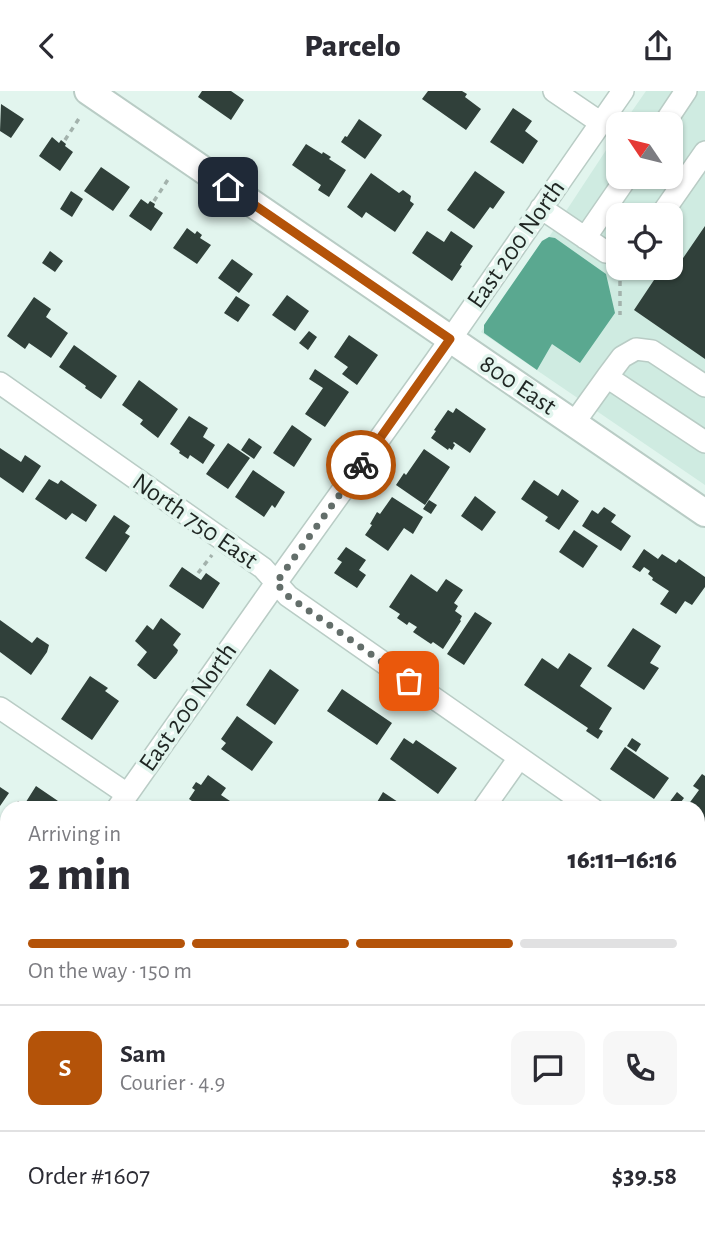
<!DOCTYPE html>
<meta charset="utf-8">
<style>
:root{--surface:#fff;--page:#f7f7f7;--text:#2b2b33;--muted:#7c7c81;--line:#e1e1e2;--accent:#b45309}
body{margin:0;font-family:"Alegreya Sans",sans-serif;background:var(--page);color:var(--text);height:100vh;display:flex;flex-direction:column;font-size:26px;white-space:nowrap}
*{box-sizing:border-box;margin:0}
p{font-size:23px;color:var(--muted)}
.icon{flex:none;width:38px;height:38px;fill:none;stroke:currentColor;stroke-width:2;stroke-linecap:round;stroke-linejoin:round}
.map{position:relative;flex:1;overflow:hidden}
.details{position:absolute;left:0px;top:710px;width:705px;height:436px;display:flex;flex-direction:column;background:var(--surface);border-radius:21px 21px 0 0;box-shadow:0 2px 5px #0004}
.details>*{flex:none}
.needle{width:46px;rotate:305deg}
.fabs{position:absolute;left:606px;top:21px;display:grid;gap:14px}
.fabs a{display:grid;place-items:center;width:77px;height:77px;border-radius:14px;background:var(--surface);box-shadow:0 2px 5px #0004;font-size:35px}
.pin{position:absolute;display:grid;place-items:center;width:60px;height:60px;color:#fff;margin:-30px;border-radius:14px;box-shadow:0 4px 10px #0006}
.courier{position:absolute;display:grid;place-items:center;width:70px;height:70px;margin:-35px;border:5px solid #b45309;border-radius:50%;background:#fff;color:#222;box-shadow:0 2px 9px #0007}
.headline em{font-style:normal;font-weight:800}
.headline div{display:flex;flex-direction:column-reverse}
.headline{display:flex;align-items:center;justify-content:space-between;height:119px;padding:0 28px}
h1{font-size:46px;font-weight:800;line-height:52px}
.bar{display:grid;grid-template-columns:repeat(4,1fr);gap:10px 7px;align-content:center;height:84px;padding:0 28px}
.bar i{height:9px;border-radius:5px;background:var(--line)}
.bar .on{background:var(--accent)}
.bar p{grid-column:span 4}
.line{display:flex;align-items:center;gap:18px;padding:0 28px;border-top:2px solid var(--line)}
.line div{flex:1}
.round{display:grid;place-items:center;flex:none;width:74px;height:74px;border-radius:14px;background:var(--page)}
header{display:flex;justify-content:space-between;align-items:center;height:91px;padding:0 28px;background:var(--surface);font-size:32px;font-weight:800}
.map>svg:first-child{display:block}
.built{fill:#cfebe1;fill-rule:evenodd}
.water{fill:#5aa890}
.building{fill:#30403a}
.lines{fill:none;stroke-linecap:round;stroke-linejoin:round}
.minor-casing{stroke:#b9ccc5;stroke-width:24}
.major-casing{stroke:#b9ccc5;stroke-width:30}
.path{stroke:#a3b2ac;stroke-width:3.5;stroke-dasharray:5 5;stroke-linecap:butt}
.minor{stroke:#fff;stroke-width:21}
.major{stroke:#fff;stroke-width:26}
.done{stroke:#636e6a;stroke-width:7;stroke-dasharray:0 12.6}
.route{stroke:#b45309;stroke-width:9}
.labels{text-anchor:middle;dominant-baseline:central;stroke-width:7;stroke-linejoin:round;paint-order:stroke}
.street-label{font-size:26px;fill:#1f2623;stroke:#e2f5ee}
</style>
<header><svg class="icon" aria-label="back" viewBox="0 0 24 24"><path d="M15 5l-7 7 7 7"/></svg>Parcelo<svg class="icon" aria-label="share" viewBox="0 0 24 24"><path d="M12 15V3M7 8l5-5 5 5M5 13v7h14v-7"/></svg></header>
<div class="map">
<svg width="705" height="1146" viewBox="0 0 705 1146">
<rect width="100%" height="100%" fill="#e2f5ee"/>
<path class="built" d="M646,0H705V394L481,241L542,150L549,146L618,41V86H670V33H623ZM618,124H670V177H618Z"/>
<path class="water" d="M549,146L555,147L606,183L615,222L580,272L552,253L537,279L484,242V234L542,150Z"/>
<path class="building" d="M202,0H231L244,9L231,29L198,6Z
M428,0H462L467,3L465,6L481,18L466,39L422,8Z
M1,13L24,28L11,47L0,40Z
M513,17L532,30L525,40L538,50L523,73L490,51Z
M359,28L382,44L365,68L341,51L345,45L347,46Z
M52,46L59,52L61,49L66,53L65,55L73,61L60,80L39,65Z
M306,53L322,63L323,61L331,66L329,68L346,79L329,106L318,99L321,94L292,74Z
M101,76L130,96L113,120L84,100Z
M475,80L505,101L493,118L490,116L474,138L447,119Z
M371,82L399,102L403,99L411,105L410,110L414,113L395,141L366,121L362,127L347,116Z
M71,100L83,108L72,126L60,118Z
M141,108L148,113L150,110L155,113L154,116L163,122L151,140L129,125Z
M705,135V268L634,219L662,177H670V167L679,173Z
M187,137L195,143L197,140L202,144L200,147L211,154L197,173L173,157Z
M427,140L444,151L451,140L473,155L460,174L462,175L452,190L412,162Z
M50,160L63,170L55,181L42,172Z
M232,168L253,183L239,202L218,187Z
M287,204L309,220L295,240L272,224Z
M236,205L250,214L238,231L224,222Z
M34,206L51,218L46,226L68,242L51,267L29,252L25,258L7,245Z
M309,240L317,246L308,259L299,252Z
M349,244L378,264L357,294L342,283L348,276L334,266Z
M74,254L117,285L101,308L85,297L86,295L59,276Z
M315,278L349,301L325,336L305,323L323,297L309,288Z
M139,289L178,318L158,347L140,333L143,329L122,314Z
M456,317L486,338L470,362L454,351L453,352L455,354L452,359L449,357L448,359L431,347L436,340L434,339L448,319L453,322Z
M189,325L208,337L203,346L215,354L203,373L190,364L188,368L179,362L180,360L170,353Z
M292,334L312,348L294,376L273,362Z
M249,347L262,356L254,368L241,359Z
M228,352L250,367L228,398L206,383Z
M0,357L21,371L25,364L41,375L23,402L0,386Z
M424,358L450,376L425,414L396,394L404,382L406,384Z
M253,379L285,401L275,417L272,414L264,426L235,406Z
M49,388L58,393L61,389L97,414L86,431L72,422L66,429L35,408Z
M534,389L558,405L562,398L579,410L559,439L545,430L548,426L521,408Z
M475,405L496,421L482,440L461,425Z
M392,406L423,426L413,443L404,437L388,460L365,444L372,434L370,433L377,421L380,423Z
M429,409L437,414L431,423L423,418Z
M604,416L616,424L611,431L631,445L621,460L582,435L592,419L598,423Z
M114,424L130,435L125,442L130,445L106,481L85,467Z
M574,439L598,455L583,477L559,461Z
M346,456L366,469L359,479L366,484L357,497L334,482L342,471L337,468Z
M644,458L658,468L662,463L676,472L679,468L705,486V496L692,514L685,510L676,523L660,513L669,500L652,489L653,487L648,483L650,480L644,476L640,481L632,476Z
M182,476L201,489L206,482L220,492L203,518L169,495Z
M411,483L437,501L446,488L463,499L454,512L458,515L455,520L462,525L460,529L461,530L443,558L433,551L431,553L413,541L417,536L409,531L407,534L397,527L400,523L389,516Z
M475,521L492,532L464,574L447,563Z
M161,527L181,543L173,554L178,559L177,562L156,588H154L137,574L147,561L135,550L147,534L153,539Z
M0,529L32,552L37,546L49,554L47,561L31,584L0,561Z
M633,537L661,555L650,572L659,577L644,599L607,575Z
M569,562L592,577L580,595L612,617L599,638L603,640L598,648L586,640L588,637L524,594L542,567L558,578Z
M270,578L299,599L275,634L246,614Z
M90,585L108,597L105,600L119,610L92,649L61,628Z
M342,598L392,632L377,654L327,620Z
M237,625L273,651L252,680L221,658L226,652L221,648Z
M404,647L413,653L416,649L457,677L438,703L390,668Z
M632,647L641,653L636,661L627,655Z
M625,656L669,687L654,708L610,678Z
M702,683L705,685V733L698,742V718H685L699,699L693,695Z
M208,684L226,697L221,704L242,718H204L189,708L195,699L192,697L196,691L201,694Z
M36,695L58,710L53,718H13L18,710L24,714Z
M0,696L9,702L0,715Z
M383,701L404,715L403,718H373Z
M677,701L684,707L676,718H674L668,713Z
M7,754V796L0,806V764Z
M703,887L705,888V933L698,943V895Z
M5,974L7,976V995L0,990V982Z
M698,1065L705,1068V1076L698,1090Z
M698,1132L705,1137V1146H689L694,1139H698Z
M100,1139H145L140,1146H110Z
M252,1139H297L293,1146H248Z"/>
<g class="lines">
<defs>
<path id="minor" d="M554,0L601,32
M664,33L686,0
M541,117L606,161L618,162
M661,124L705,61
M585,147L627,86
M607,286L622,266L636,258L652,260L705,295
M0,292L263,477L288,505L593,718
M574,332L607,286L705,351
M0,617L127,703
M117,718L276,492L436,269L623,0
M483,718L519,667
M698,790L705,795
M698,822L705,812
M0,886L7,876
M194,1146L198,1139"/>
<path id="major" d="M88,0L705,422"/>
</defs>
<use href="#minor" class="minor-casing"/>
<use href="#major" class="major-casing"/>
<path class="path" d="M65,49L80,26
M154,110L169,87
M620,180V224
M198,482L212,464"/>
<use href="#minor" class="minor"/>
<use href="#major" class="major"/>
</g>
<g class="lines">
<path class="done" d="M361,374L276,492L288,505L409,590"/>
<path class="route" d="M228,96L450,248L361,374"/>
</g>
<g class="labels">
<g class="street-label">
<text transform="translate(516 153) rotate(-55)">East 200 North</text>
<text transform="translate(518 294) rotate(34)">800 East</text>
<text transform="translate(195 430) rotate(35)">North 750 East</text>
<text transform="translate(188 616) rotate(-55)">East 200 North</text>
</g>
</g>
</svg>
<div class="fabs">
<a><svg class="needle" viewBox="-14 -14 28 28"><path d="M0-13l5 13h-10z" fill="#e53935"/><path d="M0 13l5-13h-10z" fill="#7c7c81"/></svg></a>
<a><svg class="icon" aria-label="locate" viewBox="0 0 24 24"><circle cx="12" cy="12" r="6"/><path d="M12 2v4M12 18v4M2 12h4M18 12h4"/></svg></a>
</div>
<div class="pin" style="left:409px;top:590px;background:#ea580c"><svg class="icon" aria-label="bag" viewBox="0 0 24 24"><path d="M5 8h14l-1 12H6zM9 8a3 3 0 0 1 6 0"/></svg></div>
<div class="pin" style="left:228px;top:96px;background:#1f2937"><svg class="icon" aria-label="home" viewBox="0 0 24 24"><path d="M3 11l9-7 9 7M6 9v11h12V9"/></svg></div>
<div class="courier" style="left:361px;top:374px"><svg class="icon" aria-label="bike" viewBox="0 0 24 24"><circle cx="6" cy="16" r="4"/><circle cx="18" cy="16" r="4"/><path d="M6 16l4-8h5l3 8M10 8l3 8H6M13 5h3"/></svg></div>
<section class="details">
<div class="headline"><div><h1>2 min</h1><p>Arriving in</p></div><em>16:11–16:16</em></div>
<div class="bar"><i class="on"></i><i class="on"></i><i class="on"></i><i></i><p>On the way · 150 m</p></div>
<div class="line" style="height:126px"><b class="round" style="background:var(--accent);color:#fff">S</b><div><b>Sam</b><p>Courier · 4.9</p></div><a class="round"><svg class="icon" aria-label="chat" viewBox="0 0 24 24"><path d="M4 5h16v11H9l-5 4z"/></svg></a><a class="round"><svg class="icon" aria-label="phone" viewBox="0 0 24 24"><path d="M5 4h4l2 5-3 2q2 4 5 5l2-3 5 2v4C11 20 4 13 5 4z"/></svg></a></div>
<div class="line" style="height:91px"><div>Order #1607</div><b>$39.58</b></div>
</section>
</div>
